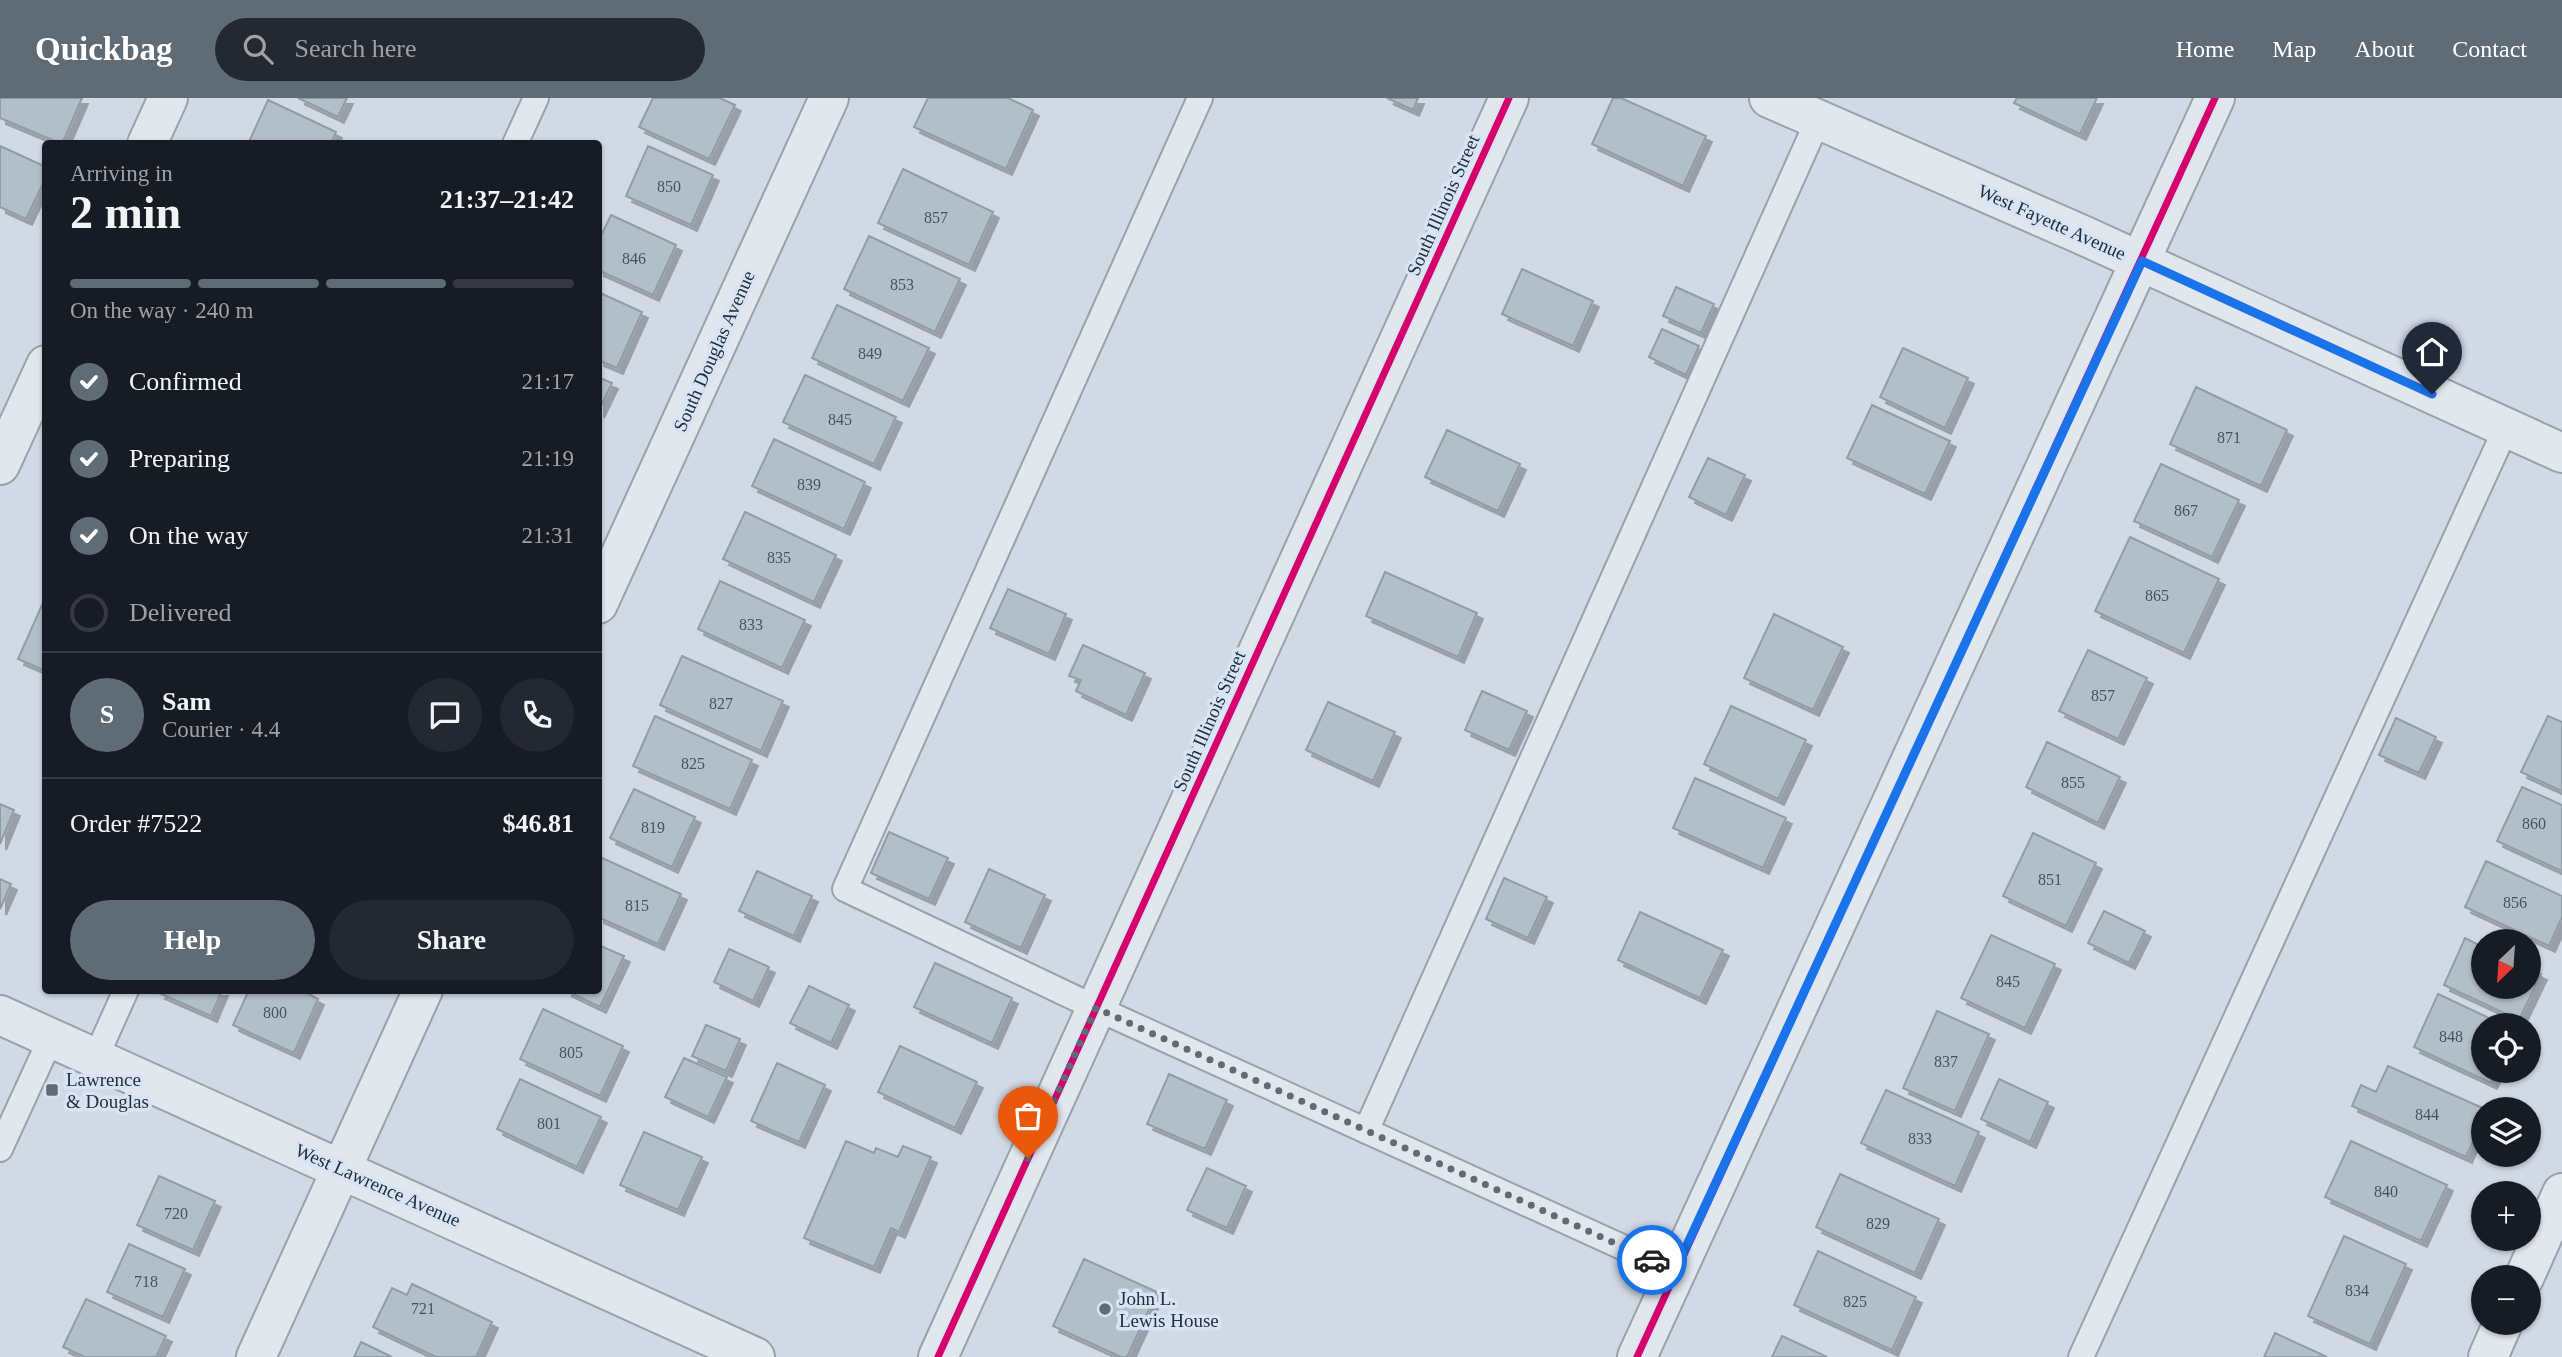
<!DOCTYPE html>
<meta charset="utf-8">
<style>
:root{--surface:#171b24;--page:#242831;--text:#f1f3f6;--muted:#9ea1a6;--line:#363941;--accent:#5f6c76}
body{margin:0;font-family:Georgia,serif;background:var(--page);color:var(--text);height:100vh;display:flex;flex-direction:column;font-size:26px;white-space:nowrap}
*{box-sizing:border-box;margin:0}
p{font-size:23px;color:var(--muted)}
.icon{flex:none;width:38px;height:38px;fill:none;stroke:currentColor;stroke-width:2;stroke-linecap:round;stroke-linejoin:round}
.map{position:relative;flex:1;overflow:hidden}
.panel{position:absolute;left:42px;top:42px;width:560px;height:854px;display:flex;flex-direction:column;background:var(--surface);border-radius:7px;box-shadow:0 2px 5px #0004}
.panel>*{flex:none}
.needle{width:46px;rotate:205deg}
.tools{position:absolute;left:2471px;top:831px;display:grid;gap:14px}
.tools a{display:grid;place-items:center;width:70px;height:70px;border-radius:50%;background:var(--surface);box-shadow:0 2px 5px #0004;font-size:35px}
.pin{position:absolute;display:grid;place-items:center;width:60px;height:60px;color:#fff;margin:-72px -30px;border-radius:50% 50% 50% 0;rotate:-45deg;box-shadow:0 0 7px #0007}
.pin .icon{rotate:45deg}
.courier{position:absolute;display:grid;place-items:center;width:70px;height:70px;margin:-35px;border:5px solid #1a73e8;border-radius:50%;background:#fff;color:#222;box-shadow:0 2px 9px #0007}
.headline em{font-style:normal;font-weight:600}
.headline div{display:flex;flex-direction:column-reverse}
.headline{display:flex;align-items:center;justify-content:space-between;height:119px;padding:0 28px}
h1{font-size:46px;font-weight:600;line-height:52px}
.bar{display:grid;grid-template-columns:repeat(4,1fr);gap:10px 7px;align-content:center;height:84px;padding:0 28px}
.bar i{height:9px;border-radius:5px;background:var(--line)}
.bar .selected{background:var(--accent)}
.bar p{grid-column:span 4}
.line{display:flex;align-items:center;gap:18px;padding:0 28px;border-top:2px solid var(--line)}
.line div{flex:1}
.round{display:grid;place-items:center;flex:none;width:74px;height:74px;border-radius:37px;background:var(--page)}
ol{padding:0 28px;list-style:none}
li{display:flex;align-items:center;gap:21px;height:77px}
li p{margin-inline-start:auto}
li .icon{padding:7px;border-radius:50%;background:var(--accent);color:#fff;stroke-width:4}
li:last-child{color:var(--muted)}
li i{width:38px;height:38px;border:4px solid var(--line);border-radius:50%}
.cta{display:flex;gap:14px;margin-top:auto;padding:14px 28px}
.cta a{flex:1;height:80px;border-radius:42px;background:var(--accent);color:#fff;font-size:28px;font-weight:600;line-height:80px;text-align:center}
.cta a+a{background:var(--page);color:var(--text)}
header{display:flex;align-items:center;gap:42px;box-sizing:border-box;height:98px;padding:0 35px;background:var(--accent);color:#fff}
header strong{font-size:33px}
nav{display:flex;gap:38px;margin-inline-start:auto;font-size:24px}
.search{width:490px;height:63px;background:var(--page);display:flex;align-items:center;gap:18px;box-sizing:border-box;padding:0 24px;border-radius:38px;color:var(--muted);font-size:26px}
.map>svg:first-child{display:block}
.building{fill:#b2bfc8;stroke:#909da6;stroke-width:2;filter:url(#shadow)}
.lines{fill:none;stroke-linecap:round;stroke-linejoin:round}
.service-casing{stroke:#99a2ab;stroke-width:28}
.minor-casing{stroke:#99a2ab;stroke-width:42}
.tertiary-casing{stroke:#99a2ab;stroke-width:42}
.service{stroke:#e2e7ee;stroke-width:24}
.minor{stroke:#e2e7ee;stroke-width:38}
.tertiary{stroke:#e2e7ee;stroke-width:38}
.cycleway-casing{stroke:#d8e4f5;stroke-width:11}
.cycleway{stroke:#d6006c;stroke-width:7}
.done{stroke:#5f6c76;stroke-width:7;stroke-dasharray:0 12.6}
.route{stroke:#1a73e8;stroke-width:9}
.poi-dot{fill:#5f6c76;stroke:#d8e4f5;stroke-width:2.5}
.labels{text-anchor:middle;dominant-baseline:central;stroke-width:7;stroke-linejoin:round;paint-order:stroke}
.number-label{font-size:16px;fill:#45545e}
.street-label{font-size:19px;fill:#21313a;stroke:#d8e4f5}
.poi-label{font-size:19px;fill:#21313a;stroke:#d8e4f5;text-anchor:start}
</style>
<header>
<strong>Quickbag</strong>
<div class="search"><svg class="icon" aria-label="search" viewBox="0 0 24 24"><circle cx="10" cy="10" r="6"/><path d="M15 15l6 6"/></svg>Search here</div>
<nav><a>Home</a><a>Map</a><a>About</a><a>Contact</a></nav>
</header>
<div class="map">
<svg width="2562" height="1259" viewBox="0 0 2562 1259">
<defs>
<filter id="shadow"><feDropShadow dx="6" dy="6" stdDeviation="0" flood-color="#0004"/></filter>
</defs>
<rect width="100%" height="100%" fill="#d1d9e5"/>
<path class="building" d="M0,0H82L62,46L0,20Z
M298,0H347L338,19Z
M653,0H720L735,7L709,61L639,29Z
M928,0H1008L1033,12L1006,71L914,29Z
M1387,0H1418L1413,12Z
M1613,0H1621L1706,38L1683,88L1592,46Z
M2017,0H2097L2080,36L2014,5Z
M268,2L336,34L331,46H248Z
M0,48L46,69V79L26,121L0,109Z
M648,48L713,77L691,127L626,98Z
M903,71L993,114L969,167L878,125Z
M611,117L676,147L653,197L598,172V144Z
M869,138L960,181L935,234L844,191Z
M1522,171L1593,203L1573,248L1502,216Z
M1676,189L1714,206L1701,235L1663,218Z
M598,194L642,214L617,270L598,262Z
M837,207L929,250L903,303L812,260Z
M1662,231L1699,248L1686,277L1649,259Z
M1903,250L1968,280L1945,330L1880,299Z
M805,277L896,319L874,366L783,324Z
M598,279L612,285L598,314Z
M2196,289L2287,332L2261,388L2170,346Z
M1872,307L1950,343L1925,396L1847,360Z
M1447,332L1520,366L1498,413L1425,379Z
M774,341L865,384L844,431L752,388Z
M1708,360L1745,377L1726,417L1689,399Z
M2161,366L2239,402L2212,459L2134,423Z
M745,414L836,457L814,504L723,461Z
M2130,439L2219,481L2184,555L2095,513Z
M1385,474L1477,515L1458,559L1366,518Z
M720,483L805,522L782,570L698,531Z
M1008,491L1066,516L1049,556L990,530Z
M42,507L46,508V573L18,561Z
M1774,516L1843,549L1813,612L1744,580Z
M1083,547L1145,575L1126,617L1076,593L1081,582L1069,578Z
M2088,552L2147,580L2118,641L2059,613Z
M682,558L783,603L761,653L660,607Z
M1482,593L1527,613L1509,652L1465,632Z
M1328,604L1395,634L1373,683L1306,652Z
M1731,608L1806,642L1778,701L1704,666Z
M655,618L752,662L730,711L633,668Z
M2548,618L2562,624V693L2521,674Z
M2396,620L2436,639L2419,675L2379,657Z
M2047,644L2120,679L2098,725L2026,689Z
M1695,680L1786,720L1763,770L1673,730Z
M2522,689L2562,707V773L2497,743Z
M634,691L695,719L672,769L610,740Z
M0,706L14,712L0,746Z
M889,734L948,760L929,801L871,775Z
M2033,735L2096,765L2066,828L2003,798Z
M600,759L681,796L658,846L598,819Z
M2486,763L2562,798V819L2549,848L2465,809Z
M989,771L1045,797L1021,850L965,824Z
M757,773L812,798L794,838L739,813Z
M1504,780L1547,799L1528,840L1486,821Z
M0,781L11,786L0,811Z
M2104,813L2145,833L2129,865L2088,845Z
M1640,814L1723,852L1700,900L1618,862Z
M1991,837L2055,866L2025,930L1961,900Z
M2465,840L2483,849V889H2529V870L2541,876L2519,922L2444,887Z
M598,847L624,858L600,909L565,892H598Z
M729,851L769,869L753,903L714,884Z
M935,865L1012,900L992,945L914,909Z
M809,888L849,907L831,945L790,925Z
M161,892H222L211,918L159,895Z
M249,892H301L318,901L294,955L233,927Z
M2438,896L2506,928H2483V973H2497L2491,985L2414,949Z
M543,911L623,948L600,998L520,961Z
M1937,913L1989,936L1955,1013L1903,990Z
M706,927L740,941L726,973L692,958Z
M900,948L977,984L955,1030L878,994Z
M684,960L727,979L708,1019L665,999Z
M777,965L825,987L799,1044L751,1023Z
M2388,968L2487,1012H2483V1021L2466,1059L2352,1008L2361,987L2376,994Z
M1169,976L1227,1002L1205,1051L1147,1026Z
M520,981L601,1019L577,1069L497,1031Z
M1999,981L2048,1004L2030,1044L1981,1021Z
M1886,992L1979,1034L1955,1088L1861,1045Z
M644,1034L702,1059L678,1112L620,1087Z
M846,1043L874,1055L876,1050L898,1059L903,1048L931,1059L899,1134L891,1130L874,1169L804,1140Z
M2351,1043L2447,1087L2421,1143L2325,1099Z
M1207,1070L1246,1088L1227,1130L1187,1112Z
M1840,1076L1939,1121L1915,1175L1816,1129Z
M159,1078L215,1103L193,1152L137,1127Z
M2344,1138L2406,1166L2370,1246L2308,1218Z
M129,1146L185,1171L163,1219L107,1194Z
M1818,1153L1916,1199L1892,1252L1794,1207Z
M1084,1161L1157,1194L1127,1259H1121L1053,1228Z
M412,1186L492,1224L476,1259H436L373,1229L392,1190L407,1197Z
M86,1201L166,1238L156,1259H85L63,1249Z
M2275,1235L2327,1259H2264Z
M1782,1238L1827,1259H1772Z
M361,1244L392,1259H354Z"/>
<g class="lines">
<defs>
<path id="service" d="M1200,0L845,791L1096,910L1675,1173
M515,46L536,0
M96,959L126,892
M1366,1033L1818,22
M0,1051L51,940
M2081,1259L2506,330"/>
<path id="minor" d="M1769,0L2078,135L2562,355
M147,46L168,0
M0,367L46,267
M598,506L829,0
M2524,1180L2562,1095
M256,1259L423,892
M938,1259L1509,0
M1637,1259L2215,0
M2488,1259L2503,1225"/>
<path id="tertiary" d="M0,917L755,1259"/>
</defs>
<use href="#service" class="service-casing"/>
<use href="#minor" class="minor-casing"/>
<use href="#tertiary" class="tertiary-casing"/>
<use href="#service" class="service"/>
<use href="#minor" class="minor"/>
<use href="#tertiary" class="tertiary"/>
<defs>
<path id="cycleway" d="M938,1259L1509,0
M1637,1259L2215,0"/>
</defs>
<use href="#cycleway" class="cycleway-casing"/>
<use href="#cycleway" class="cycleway"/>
</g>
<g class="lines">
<path class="done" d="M1028,1060L1096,910L1652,1162"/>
<path class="route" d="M1652,1162L1675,1173L2142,163L2432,296"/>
</g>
<g class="poi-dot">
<rect x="45" y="985" width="14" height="14" rx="3.5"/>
<circle cx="1105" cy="1211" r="7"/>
</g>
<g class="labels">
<g class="number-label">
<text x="669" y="88">850</text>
<text x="936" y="119">857</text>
<text x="634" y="160">846</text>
<text x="902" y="186">853</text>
<text x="870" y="255">849</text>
<text x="840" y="321">845</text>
<text x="2229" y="339">871</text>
<text x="809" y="386">839</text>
<text x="2186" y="412">867</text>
<text x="779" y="459">835</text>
<text x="2157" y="497">865</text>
<text x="751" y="526">833</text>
<text x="2103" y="597">857</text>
<text x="721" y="605">827</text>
<text x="693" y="665">825</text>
<text x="2073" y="684">855</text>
<text x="2534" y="725">860</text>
<text x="653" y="729">819</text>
<text x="2050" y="781">851</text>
<text x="2515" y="804">856</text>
<text x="637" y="807">815</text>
<text x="2008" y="883">845</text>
<text x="275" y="914">800</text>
<text x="2451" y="938">848</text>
<text x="571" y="954">805</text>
<text x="1946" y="963">837</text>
<text x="2427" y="1016">844</text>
<text x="549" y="1025">801</text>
<text x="1920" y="1040">833</text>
<text x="2386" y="1093">840</text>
<text x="176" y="1115">720</text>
<text x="1878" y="1125">829</text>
<text x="146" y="1183">718</text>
<text x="2357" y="1192">834</text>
<text x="1855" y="1203">825</text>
<text x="423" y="1210">721</text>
</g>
<g class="street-label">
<text transform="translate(1443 107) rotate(-66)">South Illinois Street</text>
<text transform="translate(2052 124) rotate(24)">West Fayette Avenue</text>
<text transform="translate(714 253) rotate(-66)">South Douglas Avenue</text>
<text transform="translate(1209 623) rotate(-66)">South Illinois Street</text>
<text transform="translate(378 1087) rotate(24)">West Lawrence Avenue</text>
</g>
<g class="poi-label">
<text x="66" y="981">Lawrence<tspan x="66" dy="22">&amp; Douglas</tspan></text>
<text x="1119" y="1200">John L.<tspan x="1119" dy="22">Lewis House</tspan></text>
</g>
</g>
</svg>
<div class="tools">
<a><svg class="needle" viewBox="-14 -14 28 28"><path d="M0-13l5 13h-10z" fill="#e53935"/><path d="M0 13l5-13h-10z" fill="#9ea1a6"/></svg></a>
<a><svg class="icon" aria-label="locate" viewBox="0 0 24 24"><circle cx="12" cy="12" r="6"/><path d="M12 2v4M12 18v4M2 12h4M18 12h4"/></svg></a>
<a><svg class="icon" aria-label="layers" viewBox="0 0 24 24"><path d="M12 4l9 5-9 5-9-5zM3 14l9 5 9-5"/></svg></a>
<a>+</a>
<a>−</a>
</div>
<div class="pin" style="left:1028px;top:1060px;background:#ea580c"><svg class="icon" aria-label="bag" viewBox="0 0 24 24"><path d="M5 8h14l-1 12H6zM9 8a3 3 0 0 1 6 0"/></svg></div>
<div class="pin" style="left:2432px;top:296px;background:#1f2937"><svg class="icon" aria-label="home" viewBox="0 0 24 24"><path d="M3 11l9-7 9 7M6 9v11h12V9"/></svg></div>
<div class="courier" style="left:1652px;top:1162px"><svg class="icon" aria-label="car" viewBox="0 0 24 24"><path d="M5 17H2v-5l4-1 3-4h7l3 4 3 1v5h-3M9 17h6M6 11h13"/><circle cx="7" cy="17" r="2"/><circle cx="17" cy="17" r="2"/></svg></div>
<section class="panel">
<div class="headline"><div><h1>2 min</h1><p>Arriving in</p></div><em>21:37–21:42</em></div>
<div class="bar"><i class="selected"></i><i class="selected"></i><i class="selected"></i><i></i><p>On the way · 240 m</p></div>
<ol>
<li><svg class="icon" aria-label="check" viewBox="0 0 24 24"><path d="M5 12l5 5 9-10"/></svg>Confirmed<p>21:17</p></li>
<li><svg class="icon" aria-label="check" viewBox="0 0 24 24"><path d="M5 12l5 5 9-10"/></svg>Preparing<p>21:19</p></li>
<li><svg class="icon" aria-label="check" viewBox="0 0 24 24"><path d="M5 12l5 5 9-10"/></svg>On the way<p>21:31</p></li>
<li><i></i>Delivered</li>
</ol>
<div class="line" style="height:126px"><b class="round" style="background:var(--accent);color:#fff">S</b><div><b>Sam</b><p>Courier · 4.4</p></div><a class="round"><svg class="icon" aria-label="chat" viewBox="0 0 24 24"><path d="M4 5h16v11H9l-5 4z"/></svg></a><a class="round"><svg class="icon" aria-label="phone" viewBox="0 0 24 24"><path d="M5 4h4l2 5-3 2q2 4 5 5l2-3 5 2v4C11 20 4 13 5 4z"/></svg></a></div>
<div class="line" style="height:91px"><div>Order #7522</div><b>$46.81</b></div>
<div class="cta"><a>Help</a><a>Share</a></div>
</section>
</div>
